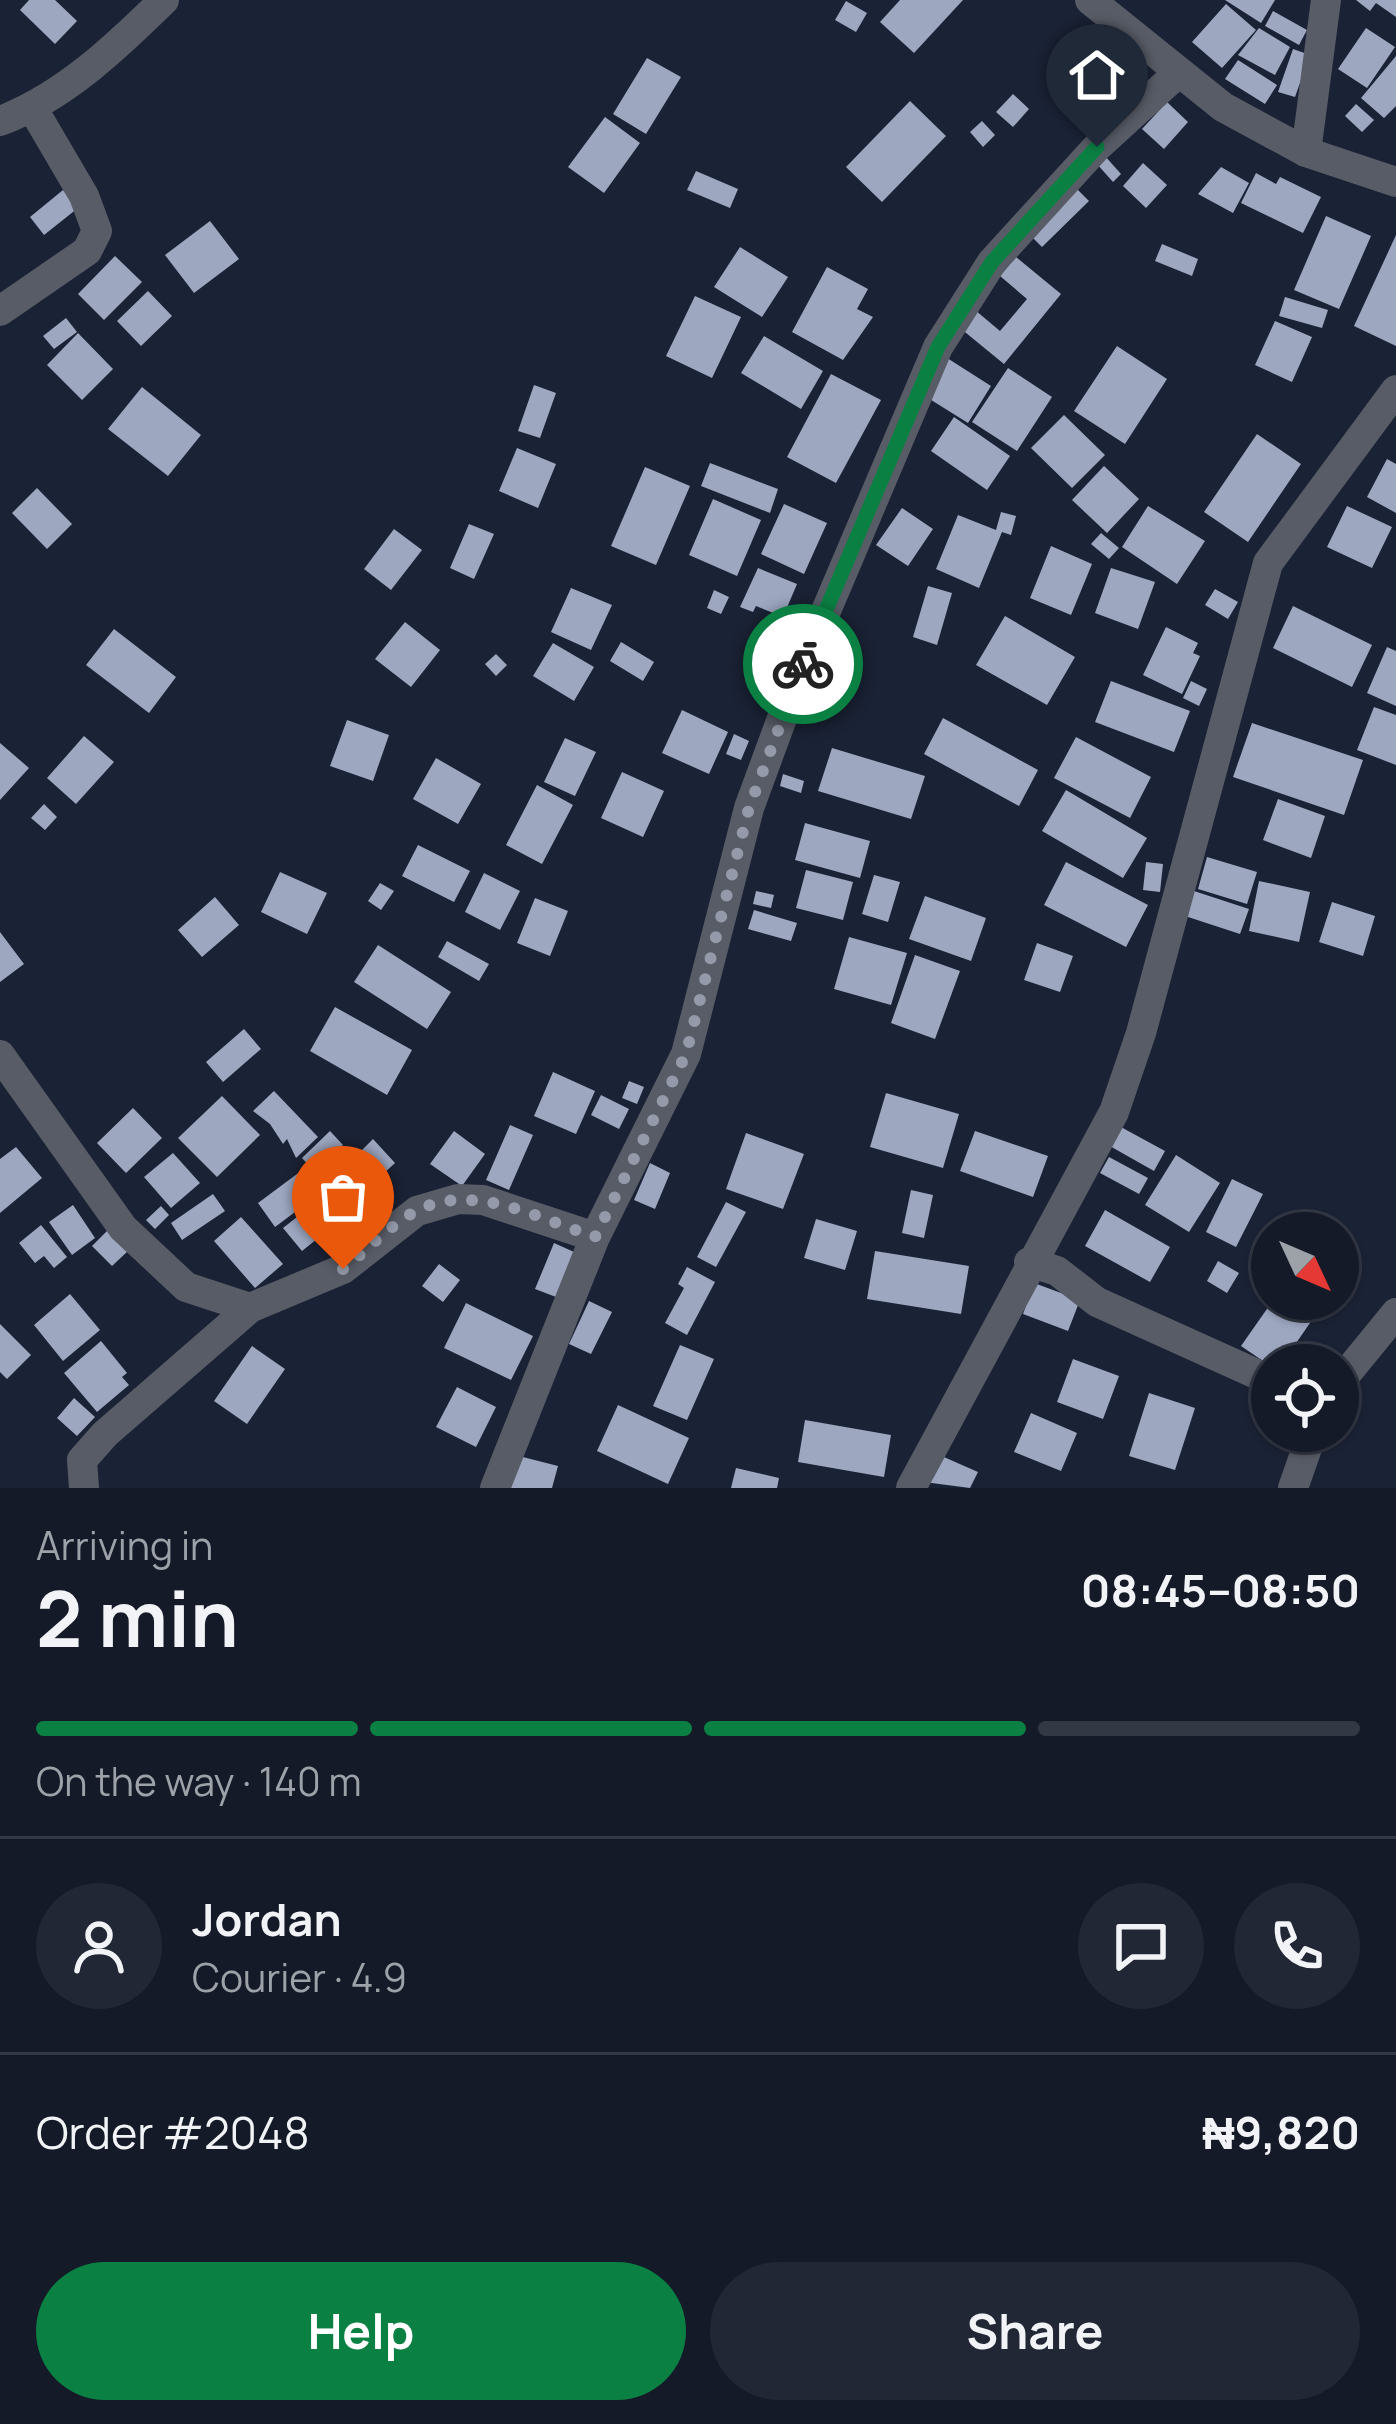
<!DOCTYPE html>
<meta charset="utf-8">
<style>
:root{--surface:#141a28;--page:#212734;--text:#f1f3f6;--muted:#9da1a8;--line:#333845;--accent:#0b8043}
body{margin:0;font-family:Manrope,sans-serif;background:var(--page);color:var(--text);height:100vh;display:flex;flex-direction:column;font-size:45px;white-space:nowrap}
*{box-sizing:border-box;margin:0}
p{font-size:39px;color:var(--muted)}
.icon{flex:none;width:66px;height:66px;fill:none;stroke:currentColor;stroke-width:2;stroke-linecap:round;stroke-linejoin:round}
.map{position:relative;height:1488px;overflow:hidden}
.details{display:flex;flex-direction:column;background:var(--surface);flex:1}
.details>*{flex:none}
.needle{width:78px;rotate:134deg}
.buttons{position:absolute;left:1251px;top:1212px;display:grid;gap:24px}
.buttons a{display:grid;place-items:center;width:108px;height:108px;border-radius:50%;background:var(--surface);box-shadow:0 3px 9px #0004,0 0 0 3px var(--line);font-size:60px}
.pin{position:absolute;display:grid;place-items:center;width:102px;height:102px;color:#fff;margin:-123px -51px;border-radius:50% 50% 50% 0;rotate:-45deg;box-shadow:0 0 12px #0007}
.pin .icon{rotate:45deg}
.courier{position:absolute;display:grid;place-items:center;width:120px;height:120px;margin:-60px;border:9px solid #0b8043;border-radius:50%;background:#fff;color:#222;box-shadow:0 3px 15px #0007}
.overview em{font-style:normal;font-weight:700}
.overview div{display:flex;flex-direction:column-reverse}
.overview{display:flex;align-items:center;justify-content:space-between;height:204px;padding:0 36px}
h1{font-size:78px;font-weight:700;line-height:90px}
.bar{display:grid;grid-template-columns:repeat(4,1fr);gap:18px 12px;align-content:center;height:144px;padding:0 36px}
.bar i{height:15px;border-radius:9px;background:var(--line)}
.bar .on{background:var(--accent)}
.bar p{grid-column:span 4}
.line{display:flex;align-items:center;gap:30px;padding:0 36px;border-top:3px solid var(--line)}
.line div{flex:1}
.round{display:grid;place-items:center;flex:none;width:126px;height:126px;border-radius:63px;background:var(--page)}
.primary-button{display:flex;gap:24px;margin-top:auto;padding:24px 36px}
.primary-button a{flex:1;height:138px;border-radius:72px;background:var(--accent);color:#fff;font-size:48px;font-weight:700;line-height:138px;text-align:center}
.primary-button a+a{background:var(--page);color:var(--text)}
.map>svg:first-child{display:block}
.building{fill:#9da7c0}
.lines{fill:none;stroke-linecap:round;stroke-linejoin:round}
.minor{stroke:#585c66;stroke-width:30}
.tertiary{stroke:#585c66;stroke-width:30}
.done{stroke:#949aa9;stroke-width:12;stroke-dasharray:0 21.6}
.route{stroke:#0b8043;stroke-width:15}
</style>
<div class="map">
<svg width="1396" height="1488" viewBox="0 0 1396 1488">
<rect width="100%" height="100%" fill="#1a2235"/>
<path class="building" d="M29,0H55L77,21L55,44L20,10Z
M900,0H963L914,53L880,22Z
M1225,0H1275L1261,23Z
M1356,0H1396V17L1376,3L1370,11Z
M846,1L867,13L856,32L835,20Z
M1226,4L1256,30L1222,68L1192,42Z
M1273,11L1307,30L1299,45L1265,26Z
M1259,28L1290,47L1275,75L1238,55Z
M1366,28L1395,47L1367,88L1338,69Z
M1293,49L1310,55L1295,97L1278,92Z
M1396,56V106L1384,118L1361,98Z
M647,58L681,77L646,134L613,114Z
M1238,60L1277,85L1265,104L1225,79Z
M1127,63L1141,78L1119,98L1105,83Z
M1013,94L1029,109L1013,127L996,112Z
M910,101L946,136L882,202L846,167Z
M1167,102L1188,122L1164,149L1142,129Z
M1356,104L1374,120L1362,132L1345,116Z
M605,117L640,143L604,193L568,167Z
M982,121L995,135L983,147L970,132Z
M1105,156L1121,174L1113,182L1097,164Z
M1143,163L1167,185L1146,208L1123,186Z
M1221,167L1249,183L1233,213L1198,194Z
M696,171L738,189L730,208L687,190Z
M1256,173L1276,184L1280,177L1321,197L1303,233L1241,203Z
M1076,188L1089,201L1042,247L1029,234Z
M63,190L78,208L44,235L30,217Z
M1326,216L1371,236L1339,309L1294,290Z
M210,221L239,259L194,293L165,255Z
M1396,235V346L1354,326Z
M1162,244L1198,259L1192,276L1155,261Z
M740,247L788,277L762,317L714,287Z
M115,256L142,282L104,320L78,294Z
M1016,257L1061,294L1004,364L960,328L975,310L1000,331L1027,299L1000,276Z
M827,267L868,289L857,309L873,317L843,360L792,332Z
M148,291L172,316L141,346L117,321Z
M695,296L741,317L712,378L666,356Z
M1285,297L1328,310L1322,328L1279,316Z
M66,318L77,332L54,349L43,336Z
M1275,321L1312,337L1292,382L1255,365Z
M78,333L113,369L82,400L47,365Z
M764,336L823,371L801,409L741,373Z
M1117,346L1167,379L1125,444L1074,411Z
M944,356L991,386L968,423L920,393Z
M1008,368L1052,397L1017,451L972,422Z
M831,374L881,400L836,483L787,457Z
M534,385L556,393L540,438L518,431Z
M142,387L201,435L168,476L108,429Z
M1064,415L1105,455L1072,488L1031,448Z
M954,417L1010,456L987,490L931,451Z
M1257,434L1301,464L1248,542L1204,512Z
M517,448L556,464L538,508L499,491Z
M1387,459L1396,464V513L1367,497Z
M710,463L778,489L770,513L701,486Z
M1104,466L1139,499L1107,533L1072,500Z
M645,467L690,486L656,565L611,546Z
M37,488L72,524L47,549L12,513Z
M713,499L761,520L737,576L689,555Z
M784,504L827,523L804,574L761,554Z
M1148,506L1205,541L1177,584L1122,547Z
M1347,506L1392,527L1372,568L1327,547Z
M902,508L933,529L908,566L876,545Z
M1001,512L1016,516L1011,535L1002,532L979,588L936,569L958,515L996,530Z
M469,524L494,534L474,579L450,568Z
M394,529L422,550L391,590L364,569Z
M1101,533L1119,548L1109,559L1091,544Z
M1051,546L1092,564L1071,615L1030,598Z
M758,568L797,584L783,617L756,606L753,612L740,607Z
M1111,568L1155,582L1138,629L1095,613Z
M928,586L952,593L937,645L913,637Z
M571,588L612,605L591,650L551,632Z
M1215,589L1238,602L1228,619L1205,605Z
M714,590L729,597L721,614L707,608Z
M1293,606L1372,645L1352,687L1273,648Z
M1005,616L1075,657L1047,705L976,665Z
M405,622L440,650L411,687L375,659Z
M1166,627L1198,643L1193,653L1200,656L1182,694L1143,675Z
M114,629L176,677L149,713L86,665Z
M621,642L654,662L643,681L610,661Z
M553,643L594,667L574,701L533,676Z
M1387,647L1396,651V706L1367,693Z
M496,654L507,665L496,676L485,664Z
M1111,681L1190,711L1174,752L1095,722Z
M1191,681L1207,689L1199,706L1183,698Z
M1374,707L1396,715V765L1357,750Z
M682,710L728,732L709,774L662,753Z
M943,718L1038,770L1019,806L924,754Z
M347,720L389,735L373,781L330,766Z
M1252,723L1363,760L1344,815L1233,777Z
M734,734L749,741L741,760L726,754Z
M84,736L114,762L76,804L47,778Z
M1076,737L1151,777L1130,818L1054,778Z
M565,738L596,752L575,796L544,782Z
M0,743L29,768L0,800Z
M832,748L925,776L911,819L818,791Z
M436,758L481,784L458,824L413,799Z
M622,772L664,791L643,837L601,818Z
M783,774L804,781L801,793L780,786Z
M537,785L573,805L542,864L506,845Z
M1066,790L1147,838L1123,878L1042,831Z
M1278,799L1325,816L1311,858L1263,840Z
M44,804L57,817L45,830L31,818Z
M805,823L870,841L860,878L795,860Z
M418,845L470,871L454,902L402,876Z
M1207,857L1257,872L1247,904L1198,889Z
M1066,862L1148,905L1126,947L1044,905Z
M1146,862L1163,864L1160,892L1143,890Z
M806,870L853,882L843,920L796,908Z
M280,872L327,893L307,934L261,912Z
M484,873L520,891L500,930L465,912Z
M874,875L900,882L888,922L862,914Z
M1259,881L1310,892L1299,942L1249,931Z
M380,883L394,891L381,910L368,901Z
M756,891L774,895L771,908L753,904Z
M1194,891L1249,909L1240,934L1185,916Z
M925,896L986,918L971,961L909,939Z
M215,897L239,925L202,957L178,930Z
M535,898L568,911L550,956L517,943Z
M1332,902L1375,916L1363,956L1319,942Z
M754,910L797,923L791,941L748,929Z
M0,932L24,964L0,982Z
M849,937L907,953L891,1005L834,989Z
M447,941L489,964L479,981L438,957Z
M1037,943L1073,956L1060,992L1024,980Z
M378,945L451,992L427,1029L354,982Z
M915,955L960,971L935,1039L891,1023Z
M335,1007L412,1050L387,1095L310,1051Z
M244,1029L261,1049L223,1082L206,1062Z
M553,1072L595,1091L576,1134L534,1116Z
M629,1081L644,1087L637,1104L622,1098Z
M274,1091L318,1137L296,1158L287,1139L283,1144L270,1124L253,1111Z
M886,1093L959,1114L943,1168L870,1147Z
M601,1095L629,1109L619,1129L591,1115Z
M222,1096L260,1135L217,1177L178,1138Z
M133,1108L162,1138L126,1173L97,1143Z
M510,1125L533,1135L509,1190L486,1180Z
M1119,1126L1165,1151L1154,1171L1108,1145Z
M330,1131L343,1145L314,1171L302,1158Z
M454,1131L485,1154L462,1186L430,1164Z
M975,1131L1048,1156L1033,1197L960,1171Z
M746,1133L804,1154L783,1209L726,1189Z
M373,1139L395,1163L382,1175L360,1152Z
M16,1147L42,1178L0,1213V1159Z
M173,1153L200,1183L171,1208L144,1177Z
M1176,1155L1220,1183L1189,1232L1145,1205Z
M1109,1157L1148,1178L1139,1194L1100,1173Z
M352,1162L370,1183L348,1202L330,1181Z
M650,1163L670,1173L655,1209L634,1200Z
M301,1171L319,1194L275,1227L258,1203Z
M1232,1179L1263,1194L1236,1247L1206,1232Z
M911,1190L933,1195L924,1238L902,1233Z
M213,1194L225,1211L182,1240L171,1223Z
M320,1199L338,1222L302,1251L283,1228Z
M726,1202L746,1212L716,1267L697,1257Z
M73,1205L95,1238L72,1255L49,1222Z
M161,1206L169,1215L155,1229L146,1220Z
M1105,1210L1170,1247L1150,1282L1085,1246Z
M241,1217L283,1264L255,1288L214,1241Z
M816,1219L857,1231L845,1270L804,1258Z
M41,1225L67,1257L54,1268L44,1256L35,1263L19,1243Z
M109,1229L128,1251L112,1266L92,1246Z
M554,1243L574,1252L556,1297L535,1289Z
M875,1251L969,1266L961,1314L867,1299Z
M1218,1261L1239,1273L1227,1293L1207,1281Z
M439,1264L460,1280L443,1302L422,1286Z
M687,1267L715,1282L687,1335L665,1323L684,1288L678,1284Z
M1034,1283L1080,1300L1068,1331L1023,1314Z
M70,1294L100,1330L63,1361L34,1325Z
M1274,1299L1312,1320L1281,1365H1269L1241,1346Z
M589,1301L612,1312L591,1354L569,1344Z
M466,1303L533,1336L511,1380L444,1348Z
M0,1324L31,1355L7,1379L0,1372Z
M101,1341L127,1373L122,1377L129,1385L97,1412L64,1373Z
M680,1345L714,1359L687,1420L653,1406Z
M252,1346L285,1369L247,1424L214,1401Z
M1073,1359L1119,1376L1103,1419L1057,1402Z
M457,1387L496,1407L476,1447L436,1427Z
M1149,1393L1195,1408L1175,1470L1129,1456Z
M74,1398L95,1417L77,1436L57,1418Z
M618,1405L689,1438L668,1484L597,1451Z
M1031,1413L1077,1433L1061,1471L1014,1452Z
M805,1420L891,1435L884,1477L798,1462Z
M937,1454L978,1472L970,1488L924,1482Z
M515,1455L558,1466L552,1488H506Z
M736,1468L779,1478L777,1488H731Z"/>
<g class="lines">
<path class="minor" d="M0,121C64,97 116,47 164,0
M1306,152L1326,0
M0,311L87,251L97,231L84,196L33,109
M0,1055L123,1228L186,1287L250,1308L343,1269L417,1211L458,1199L483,1200L595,1237
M1029,1262L1057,1271L1097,1302L1272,1381
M1338,1384L1396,1313
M84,1488L82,1460L105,1434L250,1308
M495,1488L595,1237L686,1054L749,808L792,691L938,347L992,262L1097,147L1178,73
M911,1488L1114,1112L1141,1033L1268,563L1396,390
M1293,1488L1313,1431"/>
<path class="tertiary" d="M1090,0L1223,107L1306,152L1396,182"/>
</g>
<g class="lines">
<path class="done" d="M343,1269C366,1251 390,1225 416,1211C473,1181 540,1219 595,1237L686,1054L749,808L803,664"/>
<path class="route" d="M803,664L938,347L992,262L1097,147"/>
</g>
</svg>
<div class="buttons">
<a><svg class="needle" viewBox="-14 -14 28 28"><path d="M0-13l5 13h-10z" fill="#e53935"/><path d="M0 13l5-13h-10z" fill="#9da1a8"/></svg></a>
<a><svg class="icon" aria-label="locate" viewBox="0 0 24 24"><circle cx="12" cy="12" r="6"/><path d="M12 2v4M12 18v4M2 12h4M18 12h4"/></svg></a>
</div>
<div class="pin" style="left:343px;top:1269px;background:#ea580c"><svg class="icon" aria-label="bag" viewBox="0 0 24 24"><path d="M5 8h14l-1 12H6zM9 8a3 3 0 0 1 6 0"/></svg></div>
<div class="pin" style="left:1097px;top:147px;background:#1f2937"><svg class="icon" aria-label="home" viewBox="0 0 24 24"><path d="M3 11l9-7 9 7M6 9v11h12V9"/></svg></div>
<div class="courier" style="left:803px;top:664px"><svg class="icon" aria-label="bike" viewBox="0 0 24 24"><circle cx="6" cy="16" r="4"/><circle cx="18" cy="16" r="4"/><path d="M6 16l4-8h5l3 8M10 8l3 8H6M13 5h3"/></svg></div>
</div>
<section class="details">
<div class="overview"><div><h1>2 min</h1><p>Arriving in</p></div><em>08:45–08:50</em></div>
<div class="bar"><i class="on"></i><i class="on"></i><i class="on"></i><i></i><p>On the way · 140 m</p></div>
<div class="line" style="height:216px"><a class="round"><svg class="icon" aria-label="person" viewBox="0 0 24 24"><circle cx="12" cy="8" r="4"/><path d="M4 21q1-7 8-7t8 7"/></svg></a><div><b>Jordan</b><p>Courier · 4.9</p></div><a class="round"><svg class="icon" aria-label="chat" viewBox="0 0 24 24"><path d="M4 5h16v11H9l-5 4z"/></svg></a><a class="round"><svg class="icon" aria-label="phone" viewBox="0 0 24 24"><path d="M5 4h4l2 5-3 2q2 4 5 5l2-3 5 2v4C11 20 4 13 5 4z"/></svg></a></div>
<div class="line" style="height:156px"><div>Order #2048</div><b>₦9,820</b></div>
<div class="primary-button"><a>Help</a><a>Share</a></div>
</section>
